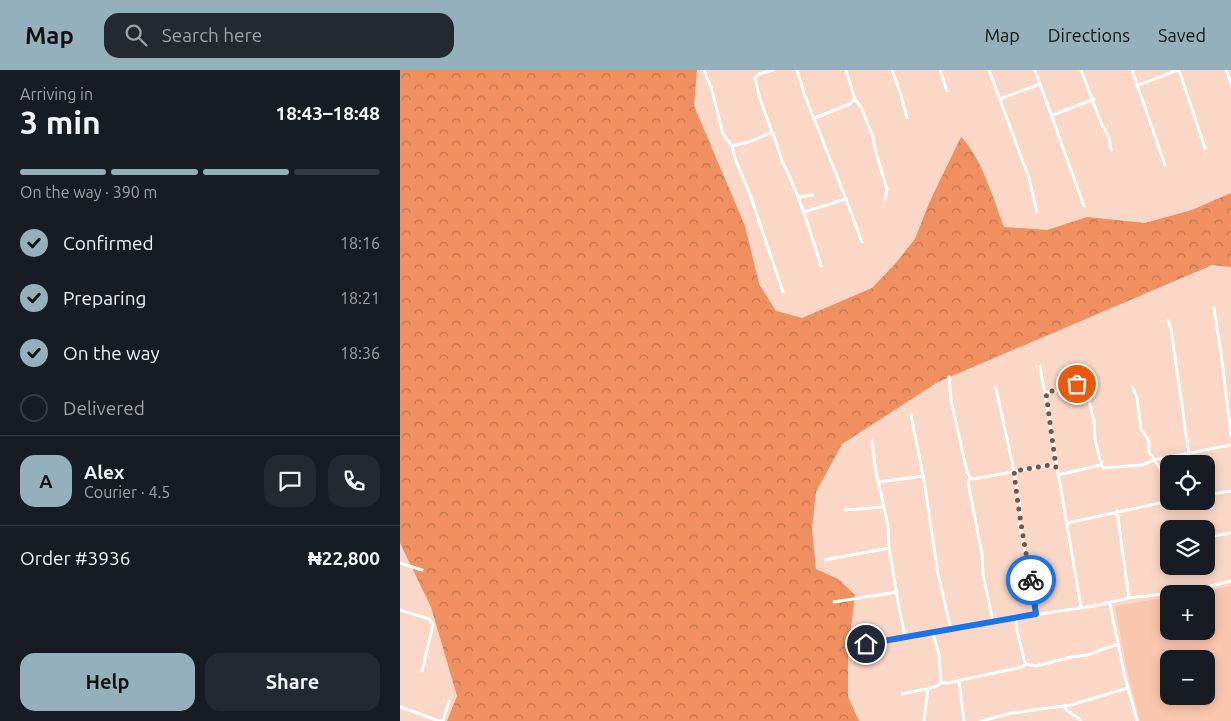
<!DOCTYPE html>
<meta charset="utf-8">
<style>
:root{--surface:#171b24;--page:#242831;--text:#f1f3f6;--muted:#9ea1a6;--line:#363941;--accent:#93b0bc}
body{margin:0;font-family:Ubuntu,sans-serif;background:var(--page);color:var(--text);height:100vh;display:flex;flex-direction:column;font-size:19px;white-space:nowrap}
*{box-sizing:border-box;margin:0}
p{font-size:16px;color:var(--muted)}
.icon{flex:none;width:28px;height:28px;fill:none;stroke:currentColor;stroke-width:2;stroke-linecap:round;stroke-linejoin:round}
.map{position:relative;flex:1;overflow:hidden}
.sheet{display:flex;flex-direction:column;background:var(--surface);width:400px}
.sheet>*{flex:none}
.fabs{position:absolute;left:760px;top:385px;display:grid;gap:10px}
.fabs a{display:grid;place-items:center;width:55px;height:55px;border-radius:10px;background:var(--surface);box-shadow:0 2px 12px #0003;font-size:25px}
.pin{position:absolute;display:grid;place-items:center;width:42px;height:42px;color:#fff;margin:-21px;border:2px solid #fff;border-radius:50%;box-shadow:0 1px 5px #0007}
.courier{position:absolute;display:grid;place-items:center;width:50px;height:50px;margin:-25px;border:4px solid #1a73e8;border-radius:50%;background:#fff;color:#222;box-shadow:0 1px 6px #0007}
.headline em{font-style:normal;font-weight:700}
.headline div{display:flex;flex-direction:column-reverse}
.headline{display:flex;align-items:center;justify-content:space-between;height:85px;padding:0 20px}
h1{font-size:32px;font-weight:700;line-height:38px}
.bar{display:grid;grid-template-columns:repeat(4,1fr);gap:8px 5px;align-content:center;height:60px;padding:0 20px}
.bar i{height:6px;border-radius:4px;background:var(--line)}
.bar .on{background:var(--accent)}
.bar p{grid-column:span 4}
.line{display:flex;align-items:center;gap:12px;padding:0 20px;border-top:1px solid var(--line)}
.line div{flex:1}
.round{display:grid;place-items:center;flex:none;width:52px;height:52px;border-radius:15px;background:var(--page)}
ol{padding:0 20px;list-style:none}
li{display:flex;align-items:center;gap:15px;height:55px}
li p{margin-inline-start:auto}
li .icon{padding:5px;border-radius:50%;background:var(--accent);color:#111;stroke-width:4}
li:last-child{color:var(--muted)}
li i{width:28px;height:28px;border:2px solid var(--line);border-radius:50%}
.button{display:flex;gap:10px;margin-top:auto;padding:10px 20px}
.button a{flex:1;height:58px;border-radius:15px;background:var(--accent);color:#111;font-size:20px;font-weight:700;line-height:58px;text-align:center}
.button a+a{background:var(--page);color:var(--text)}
header{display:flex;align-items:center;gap:30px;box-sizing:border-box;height:70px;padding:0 25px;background:var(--accent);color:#111}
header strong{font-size:24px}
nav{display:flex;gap:28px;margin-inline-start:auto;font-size:18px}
.search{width:350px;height:45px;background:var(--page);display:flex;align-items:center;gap:12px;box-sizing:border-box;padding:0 18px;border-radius:15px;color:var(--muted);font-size:19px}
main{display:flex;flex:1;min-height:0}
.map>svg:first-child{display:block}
.built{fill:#fbc6ae;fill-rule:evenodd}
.forest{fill:url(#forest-crowns)}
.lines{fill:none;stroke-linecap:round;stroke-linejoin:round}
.minor{stroke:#fff;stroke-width:3}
.done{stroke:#72584c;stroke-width:5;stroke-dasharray:0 9}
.route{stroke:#1a73e8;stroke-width:6}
</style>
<header>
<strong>Map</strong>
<div class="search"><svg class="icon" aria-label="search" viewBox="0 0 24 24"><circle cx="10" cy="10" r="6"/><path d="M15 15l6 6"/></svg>Search here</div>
<nav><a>Map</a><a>Directions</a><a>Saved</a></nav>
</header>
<main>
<section class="sheet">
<div class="headline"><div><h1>3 min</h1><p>Arriving in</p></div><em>18:43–18:48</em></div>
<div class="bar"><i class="on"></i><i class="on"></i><i class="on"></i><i></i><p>On the way · 390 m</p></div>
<ol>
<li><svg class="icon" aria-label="check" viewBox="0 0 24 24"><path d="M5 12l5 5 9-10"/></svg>Confirmed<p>18:16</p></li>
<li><svg class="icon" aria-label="check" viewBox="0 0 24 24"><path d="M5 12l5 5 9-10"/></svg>Preparing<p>18:21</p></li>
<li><svg class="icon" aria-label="check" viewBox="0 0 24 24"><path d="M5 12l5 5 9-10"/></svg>On the way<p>18:36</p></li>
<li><i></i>Delivered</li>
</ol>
<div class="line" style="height:90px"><b class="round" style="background:var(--accent);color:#111">A</b><div><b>Alex</b><p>Courier · 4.5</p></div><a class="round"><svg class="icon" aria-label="chat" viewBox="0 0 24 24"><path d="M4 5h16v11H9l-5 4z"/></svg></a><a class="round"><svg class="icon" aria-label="phone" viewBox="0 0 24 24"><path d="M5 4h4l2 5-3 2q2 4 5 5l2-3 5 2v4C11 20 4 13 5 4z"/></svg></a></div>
<div class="line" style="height:65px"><div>Order #3936</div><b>₦22,800</b></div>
<div class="button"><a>Help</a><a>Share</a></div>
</section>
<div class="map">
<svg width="831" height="651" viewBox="0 0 831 651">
<defs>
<pattern id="forest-crowns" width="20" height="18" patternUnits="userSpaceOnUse" patternTransform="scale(1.25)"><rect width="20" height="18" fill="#f09061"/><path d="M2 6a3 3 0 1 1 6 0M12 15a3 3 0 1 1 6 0" fill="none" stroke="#c2744e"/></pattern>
</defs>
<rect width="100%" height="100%" fill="#fbd7c7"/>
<path class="built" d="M831,516V651H740L726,596L715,536L769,527V561H806V524H785ZM769,589H806V626H769Z"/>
<path class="forest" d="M0,0H297L294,36L345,156L359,214L376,241L402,248L472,218L495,194L515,169L530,131L561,67C581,86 594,131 604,157L647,160L687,147L745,153L792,140L831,123V197L812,195L538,312L442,374L416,422L412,459L416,499L438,509L455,525L448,581V627L459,651H47L57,626L31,537L0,473Z"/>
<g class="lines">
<path class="minor" d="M304,0L311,17L323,64L332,76
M373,0L359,4L355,8L360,29L372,62L352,71L332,76L335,88L351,127L383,222
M397,0L405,26L446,129L404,142
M446,0L455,29L461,37L473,67L475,79L487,119L485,130
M492,0L501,25L507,48
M540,0L547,21
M589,0L629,108L637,142
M635,0L684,136
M681,0L702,55L709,67L711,80
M732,0L765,95
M779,0L805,78
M826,0L831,13
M736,16L778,0
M600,29L640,14
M653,45L694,29
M415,48L450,34L455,29
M372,62C377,71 378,81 382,91C399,124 410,160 421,196
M398,127L413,125
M446,129L462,172
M814,238L821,283L831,365
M768,251L771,259L789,384
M640,296L681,537
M549,307L551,330L567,402L570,407
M732,316L737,327L741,359L749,371V382L761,400L769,430
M596,318L614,401L620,437V455L636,544
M646,323C654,319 660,322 667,320C674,317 679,312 687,311V323L694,351L695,369L700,390L702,392L701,395
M511,345L524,410L538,504L551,559
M472,371L476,402L488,455L489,478L499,537L505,566
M658,405L701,395L704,398L742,395L754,390L831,375
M479,412L523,406
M806,425L831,421
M445,440L484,437
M717,441L729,528
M668,453L769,431
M806,467L831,463
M425,490L489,478
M0,493L22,500
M434,532L497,522
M710,534L724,603L737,651
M0,540L29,549L33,554L22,602
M616,547V556L625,594
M593,552L583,504L582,484L568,412L570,407L573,409L646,396L656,397
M533,563L539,585L541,613
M465,574L620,547L694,536L729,528L791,521L831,511
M559,611L564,651
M502,624L535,617L541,613H548L622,597L625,594L636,596L672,587L687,585L718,574
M664,636C667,644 676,644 681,651
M0,637L39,651
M40,651H43L49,631
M524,651L528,618
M581,651L612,643L671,635L728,618"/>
</g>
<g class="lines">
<path class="done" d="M631,510C624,474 618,438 614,401L650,395L656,397L646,323C658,318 664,322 677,314"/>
<path class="route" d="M466,574L636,544L631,510"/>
</g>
</svg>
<div class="fabs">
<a><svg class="icon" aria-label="locate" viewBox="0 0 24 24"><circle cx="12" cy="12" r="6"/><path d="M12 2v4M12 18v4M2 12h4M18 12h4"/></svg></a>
<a><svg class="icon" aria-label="layers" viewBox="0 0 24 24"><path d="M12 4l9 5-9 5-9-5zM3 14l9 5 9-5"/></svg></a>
<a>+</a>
<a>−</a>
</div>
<div class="pin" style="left:677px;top:314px;background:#ea580c"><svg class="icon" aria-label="bag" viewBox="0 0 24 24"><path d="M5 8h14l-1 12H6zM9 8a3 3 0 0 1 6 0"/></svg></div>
<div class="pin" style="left:466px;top:574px;background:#1f2937"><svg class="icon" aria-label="home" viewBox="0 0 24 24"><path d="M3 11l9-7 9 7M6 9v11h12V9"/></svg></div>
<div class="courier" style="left:631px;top:510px"><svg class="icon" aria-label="bike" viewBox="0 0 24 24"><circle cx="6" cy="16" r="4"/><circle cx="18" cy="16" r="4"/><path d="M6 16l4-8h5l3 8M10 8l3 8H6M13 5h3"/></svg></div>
</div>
</main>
